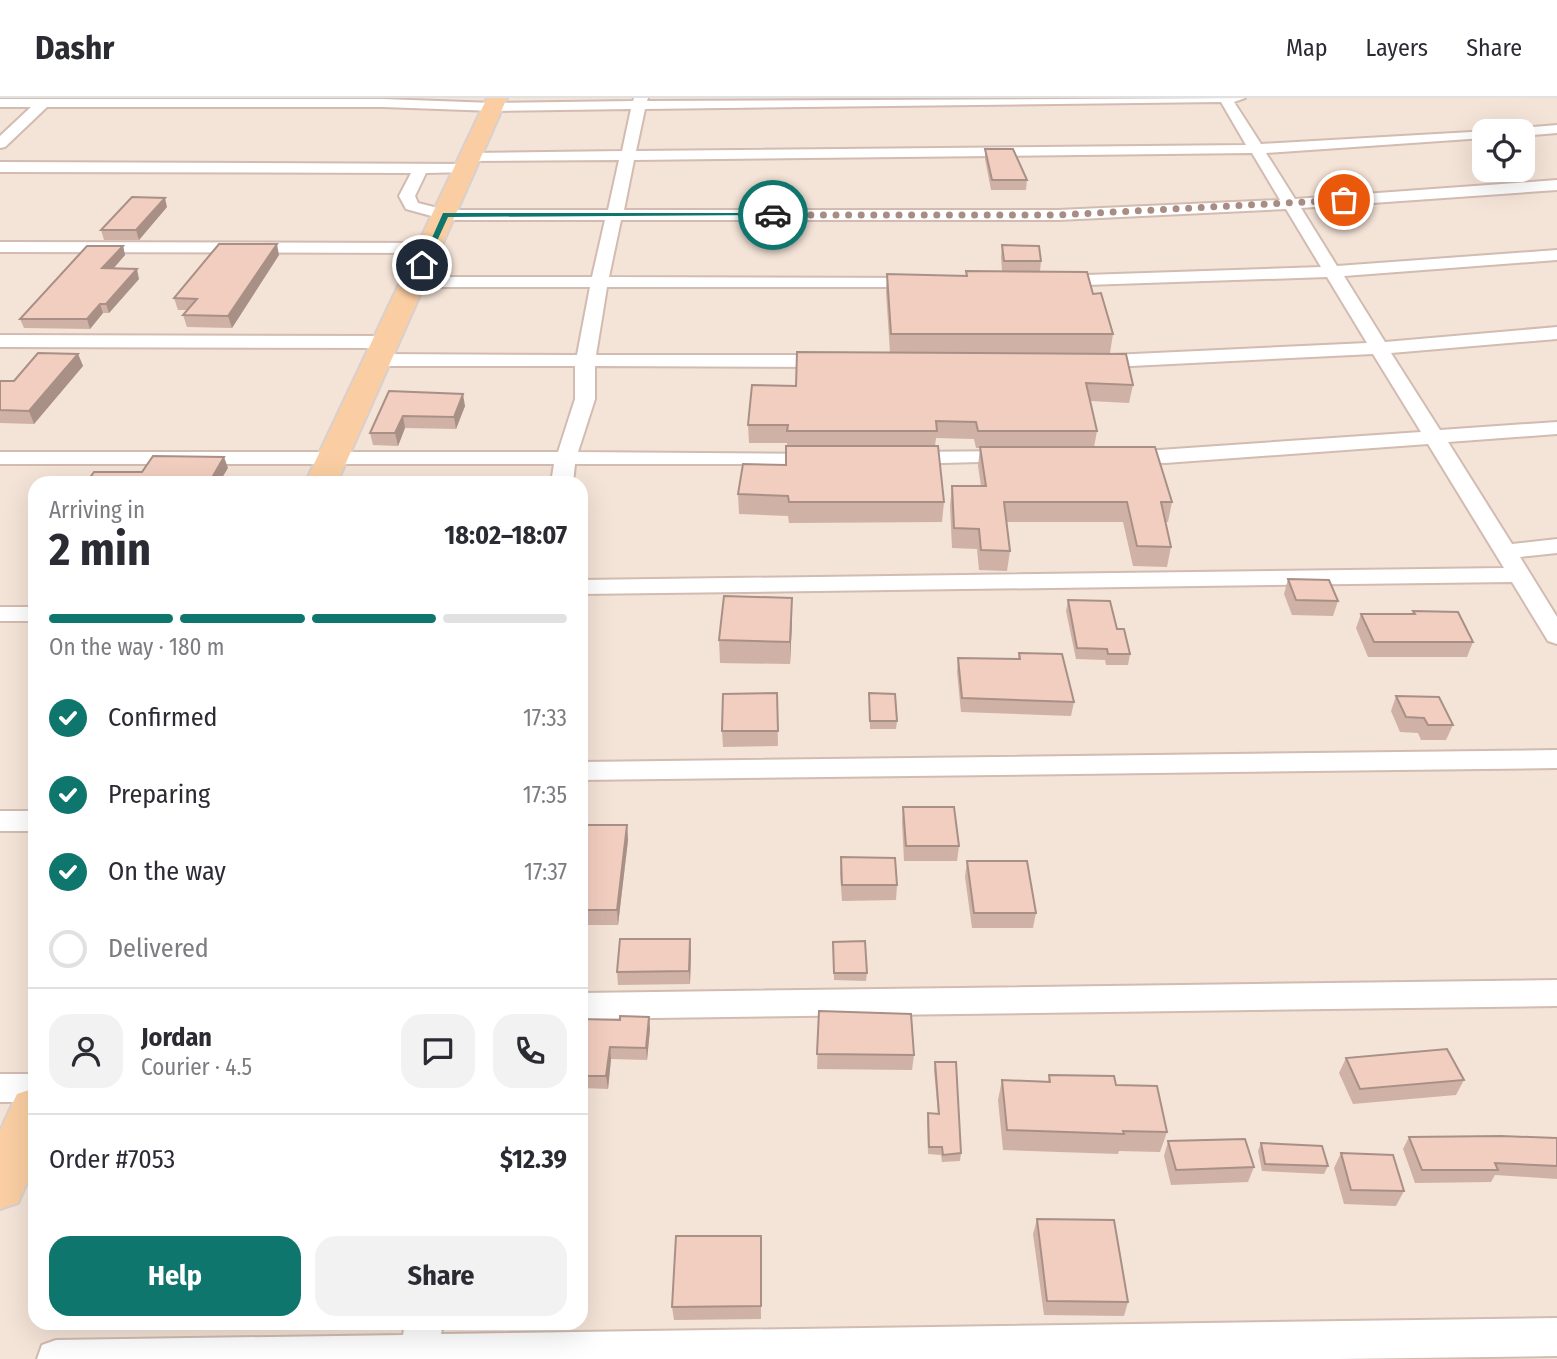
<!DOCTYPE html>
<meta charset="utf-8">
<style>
:root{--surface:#fff;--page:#f2f2f3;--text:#2b2b33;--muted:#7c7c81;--line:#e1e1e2;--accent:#0f766e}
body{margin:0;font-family:"Fira Sans Condensed",sans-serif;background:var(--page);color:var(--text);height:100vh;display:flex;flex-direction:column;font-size:26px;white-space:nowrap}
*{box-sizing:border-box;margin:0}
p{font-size:23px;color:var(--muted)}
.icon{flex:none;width:38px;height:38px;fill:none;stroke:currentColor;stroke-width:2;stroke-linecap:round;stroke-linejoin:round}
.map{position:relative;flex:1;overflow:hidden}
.drawer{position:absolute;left:28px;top:378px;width:560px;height:854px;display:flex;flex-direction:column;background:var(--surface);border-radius:21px;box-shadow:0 7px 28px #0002}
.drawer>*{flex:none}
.fabs{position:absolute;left:1472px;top:21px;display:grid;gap:14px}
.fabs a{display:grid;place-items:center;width:63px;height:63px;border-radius:14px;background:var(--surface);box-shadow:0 7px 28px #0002;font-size:35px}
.pin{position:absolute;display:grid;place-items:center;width:60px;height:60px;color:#fff;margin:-30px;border:4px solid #fff;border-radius:50%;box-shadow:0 2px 7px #0007}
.courier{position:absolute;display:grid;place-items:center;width:70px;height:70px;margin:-35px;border:5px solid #0f766e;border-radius:50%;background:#fff;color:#222;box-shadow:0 2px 9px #0007}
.head em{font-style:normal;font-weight:700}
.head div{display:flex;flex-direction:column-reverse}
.head{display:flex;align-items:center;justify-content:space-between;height:119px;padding:0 21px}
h1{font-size:46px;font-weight:700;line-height:52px}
.bar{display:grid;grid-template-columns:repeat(4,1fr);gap:10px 7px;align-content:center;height:84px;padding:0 21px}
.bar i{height:9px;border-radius:5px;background:var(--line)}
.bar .active{background:var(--accent)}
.bar p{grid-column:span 4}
.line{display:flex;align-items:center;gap:18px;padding:0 21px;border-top:2px solid var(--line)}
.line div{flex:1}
.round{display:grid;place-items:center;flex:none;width:74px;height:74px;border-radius:21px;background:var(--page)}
ol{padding:0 21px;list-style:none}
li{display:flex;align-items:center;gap:21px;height:77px}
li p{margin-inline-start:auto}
li .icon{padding:7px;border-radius:50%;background:var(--accent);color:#fff;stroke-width:4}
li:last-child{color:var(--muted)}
li i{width:38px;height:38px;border:4px solid var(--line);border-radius:50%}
.primary-button{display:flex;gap:14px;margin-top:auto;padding:14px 21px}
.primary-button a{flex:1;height:80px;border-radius:21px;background:var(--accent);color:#fff;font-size:28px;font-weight:700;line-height:80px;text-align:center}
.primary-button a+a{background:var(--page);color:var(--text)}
header{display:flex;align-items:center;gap:42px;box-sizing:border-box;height:98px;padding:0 35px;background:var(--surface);border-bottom:2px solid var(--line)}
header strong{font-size:33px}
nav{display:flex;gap:38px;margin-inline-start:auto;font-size:24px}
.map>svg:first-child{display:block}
.residential{fill:#f4e3d7;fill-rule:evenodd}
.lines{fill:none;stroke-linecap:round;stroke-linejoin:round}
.minor-casing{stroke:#d2bbb1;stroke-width:4}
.primary-casing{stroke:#d9d0cd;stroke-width:4}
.minor{fill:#fff;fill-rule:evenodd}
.primary{fill:#facea2;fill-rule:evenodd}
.wall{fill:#d0b1a5}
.shaded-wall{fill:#a99086}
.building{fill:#f2cec0;stroke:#a99086;stroke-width:2}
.route{fill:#0f766e}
.done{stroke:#a78d83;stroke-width:7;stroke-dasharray:0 12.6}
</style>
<header>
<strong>Dashr</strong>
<nav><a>Map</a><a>Layers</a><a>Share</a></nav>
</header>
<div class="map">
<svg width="1557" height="1261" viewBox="0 0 1557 1261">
<rect width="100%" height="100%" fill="#fdf2e9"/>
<path class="residential" d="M0,0H1557V1261H0ZM1484,33H1522V72H1484ZM35,385H581V1225H35Z"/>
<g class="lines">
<defs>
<path id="minor" d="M634,0H648L647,3L1245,0L1234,4L1261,46L1489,33H1484V40L1266,55L1295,101L1557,82V92L1301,110L1337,168L1557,152V162L1344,178L1385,244L1557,229V241L1391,255L1440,332L1557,324V336L1448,344L1512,446L1557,441V455L1520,459L1557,519V546L1548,543L1512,484L581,496V482L1504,470L1428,346L1165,365L1115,363L1112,359L1115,355L1421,334L1373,256L1091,270L1082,264L1091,258L1367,245L1327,179L1056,188L1047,183L1056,178L1321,169L1286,111L1058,122H621L609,179L929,180L932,184L929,188L923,189H607L596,257H832L841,263L832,269L595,268V301L578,354L828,356L831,360L828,364L821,366H575L573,385H551L554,366H0V354H558L575,301V268H377L368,262L377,256L577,257L590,189H414L405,184L414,179H592L605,122H446L406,111L399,98L411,75L0,74V64L466,66L471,68L474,71L471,74L426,75L415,98L418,105L446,112H608L619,62L472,63L465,59L472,55L622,53L631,11L494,13L383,9H47L5,49L0,50V38L31,9H0V1H383L494,5L633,3ZM1221,4L1246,47L636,53L645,11ZM1252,55L1280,102L1058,112H624L634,62Z
M1557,27V35L1522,38V33H1515L1522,30Z
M0,144L430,145L438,150L430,155L0,154Z
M0,237L386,238L395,244L386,250L0,249Z
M1014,353L1021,355L1024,359L1021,363L905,366L898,364L895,360L898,356L905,354Z
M0,509H35V523H0Z
M1557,652V670L581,682V664Z
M0,713H35V733H0Z
M1557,882V908L581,921V895Z
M0,976H35V1004H0Z
M1557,1220V1258L1339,1261H37L42,1247L56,1242L403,1237L405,1225H443L441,1236Z"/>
<path id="primary" d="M487,0H507L337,385H305Z
M35,990V1067L18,1105L0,1111V1033L17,996Z"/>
</defs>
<use href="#minor" class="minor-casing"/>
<use href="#primary" class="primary-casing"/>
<use href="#minor" class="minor"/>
<use href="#primary" class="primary"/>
</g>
<path class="wall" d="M985,51L1027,82L1026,92H991L985,61Z
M167,109L139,142H104L101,132Z
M1002,147L1041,163L1040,174L1093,196L1113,236L1110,255L1133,287L1129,305L1090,303L1097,333L1094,349L1172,404L1168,424H1165L1171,449L1167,469L1133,468L1123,424H1006L1010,453L1007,473L979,472L977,451L952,450L950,408L952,388H981L978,368L980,350H976L974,341L936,340L935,348L944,404L942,424L789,425L788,418L739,416L738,396L786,367L787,345H749L748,327L796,288L890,255L886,194L887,176L966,178V173H1002L1001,159Z
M123,148L125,157L113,171L139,181L109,215H103L90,231L24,230L20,221Z
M279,157L232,230L187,229L183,217L188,212H178L174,200Z
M78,256L83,268L34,326L0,325V283H14Z
M389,293L465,308L456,331L405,330L398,348L373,347L370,335Z
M1288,481L1338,503L1333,518L1292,517L1284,496Z
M1068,502L1117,531L1130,556L1128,567H1106L1105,562L1076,561L1066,513Z
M1413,513L1473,544L1467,559H1368L1356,530L1361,516H1412Z
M792,522L790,566L720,565L719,542Z
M1019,555L1074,604L1071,618L961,614L957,574L958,560L1018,561Z
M777,595L778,648L723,649L722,633Z
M869,595L897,623L896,631H870Z
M1396,598L1453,627L1446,642H1421L1418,635L1400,634L1391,613Z
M903,709L959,748L957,763H904L902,724Z
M581,727H627L628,742L618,827H581Z
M841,759L897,787L896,802L842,803L840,775Z
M967,763L1036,815L1033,830H972L965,779Z
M690,841L691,854L690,886L618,887L617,874Z
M833,844L867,875L866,883L834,882Z
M819,913L914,957L912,972L817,971Z
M649,919L650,931L647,962L611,961L608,991L581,990V921L620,922Z
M1346,960L1464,982L1456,997L1353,1006L1339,975Z
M935,964L961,1055L960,1063L942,1064L941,1057L928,1056L927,1023L928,1015L938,1016L934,972Z
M1049,977L1116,987L1167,1034L1160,1054L1119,1053L1118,1056L1003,1052L998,1002L1002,982L1048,983Z
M1409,1039L1557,1040V1081L1495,1077L1491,1084L1415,1085L1403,1051Z
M1168,1043L1254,1069L1248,1084L1171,1087L1164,1058Z
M1261,1045L1328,1068L1324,1076L1262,1073L1258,1053Z
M1341,1055L1404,1093L1396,1108L1344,1106L1334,1070Z
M1037,1121L1128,1204L1124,1218L1044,1217L1033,1136Z
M761,1138V1221L674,1222L672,1209Z"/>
<path class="shaded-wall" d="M165,100L167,109L139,142L136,132Z
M277,146L279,157L232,230L228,218Z
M123,148L125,157L105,180L102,170Z
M137,171L139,181L109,215L106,206Z
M100,206L103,215L90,231L87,221Z
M78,256L83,268L34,326L29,313Z
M463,296L465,308L456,331L454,319Z
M403,318L405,330L398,348L395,335Z
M224,359L228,370L219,385H209Z
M792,500V522L790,566V544Z
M627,727L628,742L618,827L617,812Z
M690,841L691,854L690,886L689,873Z
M649,919L650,931L647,962L646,950Z
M610,949L611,961L608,991L606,978Z"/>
<path class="building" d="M985,51H1013L1027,82H992Z
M132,99L165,100L136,132H101Z
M219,146H277L228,218L183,217L197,201L174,200Z
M1002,147L1039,148L1041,163H1004Z
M87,148H123L102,170L137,171L106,206H100L87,221H20Z
M966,173L1087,174L1093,196L1101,195L1113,236H891L887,176L967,178Z
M797,254L1126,256L1133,287L1086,285L1097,333H978L976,324L936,323L937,333H787L788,327H748L752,287L796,288Z
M38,255L78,256L29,313L0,312V283H14Z
M389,293L463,296L454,319L403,318L395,335H370Z
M786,348H938L944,404H789L788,398L738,396L743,366L786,367Z
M980,349H1155L1172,404H1161L1171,449L1137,448L1127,404H1004L1010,453L981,452L979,431L954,430L952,388H986Z
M153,358L224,359L209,385H86L94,374H142Z
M1288,481L1329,482L1338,503L1296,502Z
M724,498L792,500L790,544L719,542Z
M1068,502L1110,503L1117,531H1124L1130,556H1108L1107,551L1077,550Z
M1413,513L1458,514L1473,544H1374L1361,516H1415Z
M1019,555L1062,556L1074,604L962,600L958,560L1020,561Z
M777,595L778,633H722L723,596Z
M869,595L895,596L897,623H870Z
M1396,598L1439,599L1453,627H1428L1424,620L1406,619Z
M903,709H954L959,748H906Z
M581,727H627L617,812H581Z
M841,759L895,760L897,787H842Z
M967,763H1027L1036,815H974Z
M620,841H690L689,873L617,874Z
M865,843L867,875H834L833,844Z
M819,913L911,916L914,957L817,956Z
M620,918L649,919L646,950L610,949L606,978H581V921L620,922Z
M1447,951L1464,982L1360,991L1346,960Z
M935,964H956L961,1055L943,1057L942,1049H929L928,1015L939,1016Z
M1049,977L1114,978L1116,987L1157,988L1167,1034L1123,1033L1124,1036L1007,1032L1002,982L1050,984Z
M1501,1038L1557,1040V1068L1495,1065L1498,1072H1422L1409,1039Z
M1245,1041L1254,1069L1176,1072L1168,1043Z
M1261,1045L1322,1048L1328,1068L1265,1066Z
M1341,1055L1393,1057L1404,1093L1351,1092Z
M1037,1121L1114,1122L1128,1204L1047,1203Z
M676,1138H761V1208L672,1209Z"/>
<path class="route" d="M443,115H773L777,117L448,119L426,167L419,169Z"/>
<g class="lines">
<path class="done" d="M773,117H1058L1344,102"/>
</g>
</svg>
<div class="fabs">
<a><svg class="icon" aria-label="locate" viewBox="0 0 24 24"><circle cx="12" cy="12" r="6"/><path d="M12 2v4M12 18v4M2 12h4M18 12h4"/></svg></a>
</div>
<div class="pin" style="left:1344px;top:102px;background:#ea580c"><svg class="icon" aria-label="bag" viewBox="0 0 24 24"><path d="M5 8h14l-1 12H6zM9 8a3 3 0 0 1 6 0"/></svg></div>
<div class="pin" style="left:422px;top:167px;background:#1f2937"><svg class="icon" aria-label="home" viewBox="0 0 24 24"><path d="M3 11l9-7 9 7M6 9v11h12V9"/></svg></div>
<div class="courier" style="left:773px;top:117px"><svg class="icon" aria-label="car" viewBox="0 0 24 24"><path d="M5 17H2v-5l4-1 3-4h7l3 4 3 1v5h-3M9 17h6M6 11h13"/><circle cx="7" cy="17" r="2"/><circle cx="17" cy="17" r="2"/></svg></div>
<section class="drawer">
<div class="head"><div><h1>2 min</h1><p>Arriving in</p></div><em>18:02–18:07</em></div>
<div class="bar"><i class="active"></i><i class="active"></i><i class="active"></i><i></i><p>On the way · 180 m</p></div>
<ol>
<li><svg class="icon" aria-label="check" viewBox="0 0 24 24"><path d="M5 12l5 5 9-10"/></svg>Confirmed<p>17:33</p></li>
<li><svg class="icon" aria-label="check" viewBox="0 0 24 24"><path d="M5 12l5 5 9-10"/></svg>Preparing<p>17:35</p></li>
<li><svg class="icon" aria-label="check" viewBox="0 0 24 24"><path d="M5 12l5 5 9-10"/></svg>On the way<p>17:37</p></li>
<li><i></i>Delivered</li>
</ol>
<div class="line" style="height:126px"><a class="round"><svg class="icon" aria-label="person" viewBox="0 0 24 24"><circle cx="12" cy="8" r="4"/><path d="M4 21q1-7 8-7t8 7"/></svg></a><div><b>Jordan</b><p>Courier · 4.5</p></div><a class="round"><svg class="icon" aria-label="chat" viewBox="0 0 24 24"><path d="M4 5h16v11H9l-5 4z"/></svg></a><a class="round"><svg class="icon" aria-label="phone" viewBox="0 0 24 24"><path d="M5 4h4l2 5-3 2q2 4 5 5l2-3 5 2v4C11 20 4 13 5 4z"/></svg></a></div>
<div class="line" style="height:91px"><div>Order #7053</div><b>$12.39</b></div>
<div class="primary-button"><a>Help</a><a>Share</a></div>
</section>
</div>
